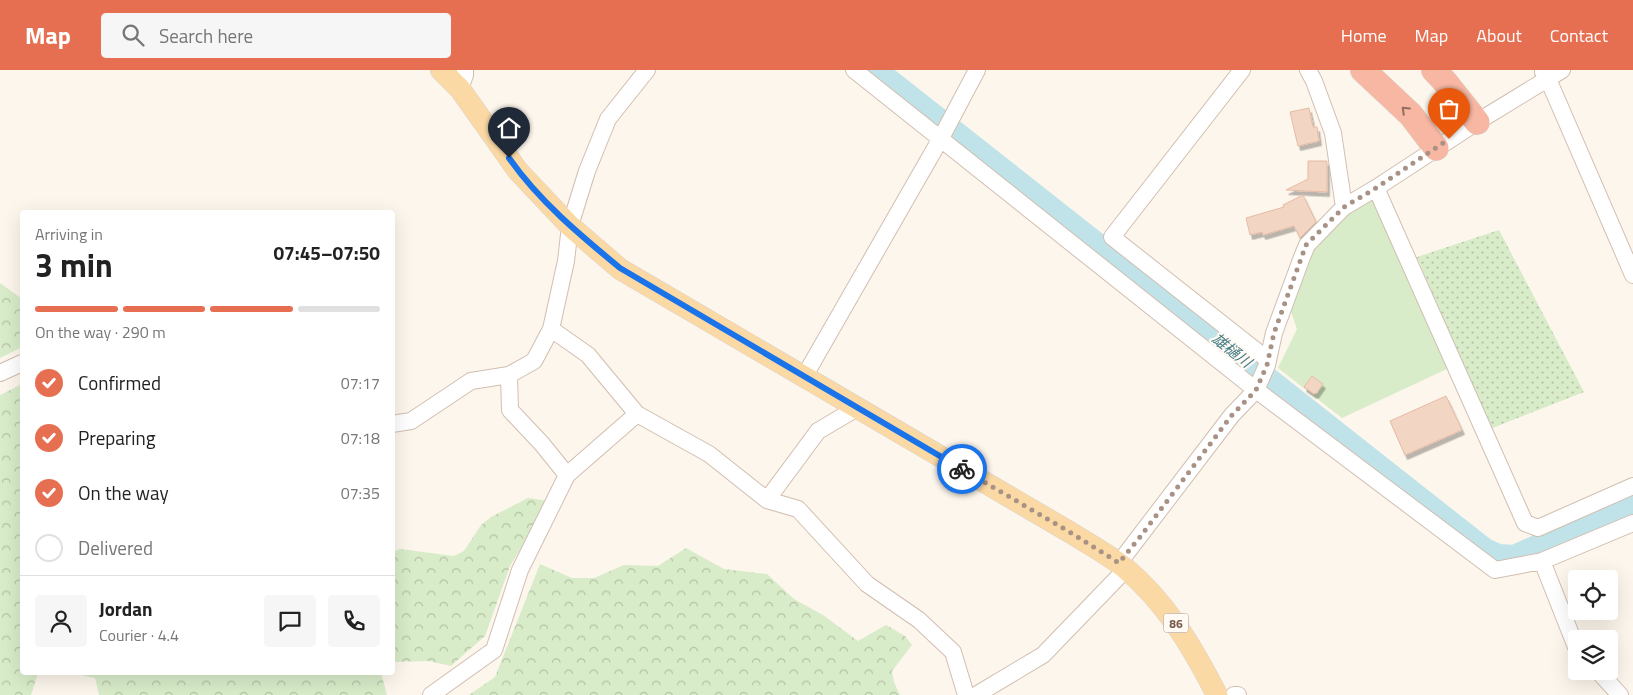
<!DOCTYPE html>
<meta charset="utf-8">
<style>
:root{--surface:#fff;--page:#f6f6f6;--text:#222;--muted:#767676;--line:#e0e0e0;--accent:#e76f51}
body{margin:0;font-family:"Titillium Web","Noto Sans JP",sans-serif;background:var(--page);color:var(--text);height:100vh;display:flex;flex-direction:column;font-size:19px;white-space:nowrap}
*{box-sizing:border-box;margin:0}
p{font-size:16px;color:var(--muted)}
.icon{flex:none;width:28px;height:28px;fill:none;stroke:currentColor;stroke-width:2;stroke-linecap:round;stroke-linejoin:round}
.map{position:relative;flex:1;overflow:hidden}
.drawer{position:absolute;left:20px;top:140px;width:375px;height:465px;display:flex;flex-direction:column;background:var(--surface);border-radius:5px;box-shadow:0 5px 20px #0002}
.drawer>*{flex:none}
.controls{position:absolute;left:1568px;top:500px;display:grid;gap:10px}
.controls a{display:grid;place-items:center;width:50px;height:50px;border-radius:5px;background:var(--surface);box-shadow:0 5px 20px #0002;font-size:25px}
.pin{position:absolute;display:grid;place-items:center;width:42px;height:42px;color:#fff;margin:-51px -21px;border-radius:50% 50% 50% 0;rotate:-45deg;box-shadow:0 0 5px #0007}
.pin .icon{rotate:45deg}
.courier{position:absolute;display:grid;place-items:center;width:50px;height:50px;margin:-25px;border:4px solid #1a73e8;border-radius:50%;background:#fff;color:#222;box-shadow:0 1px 6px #0007}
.overview em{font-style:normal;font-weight:700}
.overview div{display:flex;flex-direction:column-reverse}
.overview{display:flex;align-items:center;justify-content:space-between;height:85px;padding:0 15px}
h1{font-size:32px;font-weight:700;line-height:38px}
.bar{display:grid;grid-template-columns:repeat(4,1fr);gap:8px 5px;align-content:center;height:60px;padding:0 15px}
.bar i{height:6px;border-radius:4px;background:var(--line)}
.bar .on{background:var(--accent)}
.bar p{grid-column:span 4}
.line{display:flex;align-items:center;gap:12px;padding:0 15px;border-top:1px solid var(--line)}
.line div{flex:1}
.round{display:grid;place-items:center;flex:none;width:52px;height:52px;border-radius:5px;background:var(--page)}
ol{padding:0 15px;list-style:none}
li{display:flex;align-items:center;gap:15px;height:55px}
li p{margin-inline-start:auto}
li .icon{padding:5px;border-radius:50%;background:var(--accent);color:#fff;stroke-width:4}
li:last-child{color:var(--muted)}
li i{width:28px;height:28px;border:2px solid var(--line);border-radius:50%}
header{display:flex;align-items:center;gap:30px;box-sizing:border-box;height:70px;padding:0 25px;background:var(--accent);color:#fff}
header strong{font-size:24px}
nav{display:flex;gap:28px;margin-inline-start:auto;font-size:18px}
.search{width:350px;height:45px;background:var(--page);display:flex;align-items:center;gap:12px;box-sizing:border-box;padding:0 18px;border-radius:5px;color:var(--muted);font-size:19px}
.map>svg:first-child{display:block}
.grass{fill:url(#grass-dots)}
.forest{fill:url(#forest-crowns)}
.green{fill:#d8ecc9}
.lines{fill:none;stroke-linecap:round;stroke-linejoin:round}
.river{stroke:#bfe3e8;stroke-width:22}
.building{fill:#f3d5c3;stroke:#e6bba3;filter:url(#shadow)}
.minor-casing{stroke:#d1beb0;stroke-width:18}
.major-casing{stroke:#dad1cd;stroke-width:22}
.highway-casing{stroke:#dad1cd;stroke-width:26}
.minor{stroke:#fff;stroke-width:16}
.major{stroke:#fbd9a5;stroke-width:21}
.highway{stroke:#f7b7a3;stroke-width:25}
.oneway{stroke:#936e5e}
.done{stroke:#a89285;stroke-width:5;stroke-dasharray:0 9}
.route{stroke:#1a73e8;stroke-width:6}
.labels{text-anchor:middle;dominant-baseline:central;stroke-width:4.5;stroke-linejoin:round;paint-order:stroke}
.shield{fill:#fffaf3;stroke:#a28b7f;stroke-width:1}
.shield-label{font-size:12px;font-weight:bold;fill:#7a5c4d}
.water-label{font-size:15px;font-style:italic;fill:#437c86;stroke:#fffaf3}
</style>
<header>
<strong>Map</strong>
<div class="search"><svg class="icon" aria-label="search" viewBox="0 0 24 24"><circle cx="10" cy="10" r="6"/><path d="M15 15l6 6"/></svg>Search here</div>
<nav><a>Home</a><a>Map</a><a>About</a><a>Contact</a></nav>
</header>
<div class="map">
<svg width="1633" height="625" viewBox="0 0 1633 625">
<defs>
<pattern id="grass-dots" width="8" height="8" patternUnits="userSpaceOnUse" patternTransform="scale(1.25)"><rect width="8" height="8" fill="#d8ecc9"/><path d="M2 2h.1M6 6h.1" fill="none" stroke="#b4c2a5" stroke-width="1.8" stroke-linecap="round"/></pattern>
<pattern id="forest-crowns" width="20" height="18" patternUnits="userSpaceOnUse" patternTransform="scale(1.25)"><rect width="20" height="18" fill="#d8ecc9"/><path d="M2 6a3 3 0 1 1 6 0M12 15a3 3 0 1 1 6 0" fill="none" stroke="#b4c2a5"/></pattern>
<filter id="shadow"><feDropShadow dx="2.5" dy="4.5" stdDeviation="0" flood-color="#0004"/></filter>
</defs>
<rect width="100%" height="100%" fill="#fdf6ec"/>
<path class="grass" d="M1499,160L1584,322L1490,359L1417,187Z"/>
<path class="forest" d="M0,213L22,229V277L0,288Z
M22,314V602L38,603L31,625H0V325Z
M528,428L549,431L510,496L485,566L451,596L429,591L393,592L392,482L400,479L454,486L464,481L481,455L491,447Z
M686,478L724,499L767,504L794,529L823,545L858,571L886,555L905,566L912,575L892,601L894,612L900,625H469L495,607L540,494L572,508H594L624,495L658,496Z
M71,603H381L387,625H99L95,608Z"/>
<path class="green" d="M1373,127L1449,298L1342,348L1278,298L1297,259L1289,236L1311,178L1331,156L1362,132Z"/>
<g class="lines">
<path class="river" d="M877,0L1485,479L1499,485L1514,486L1633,433"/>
</g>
<path class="building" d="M1309,38L1313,57H1317L1319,71L1298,76L1290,42Z
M1308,91H1327V122L1286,120L1308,109Z
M1303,125L1316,152L1300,168L1294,156L1263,165L1262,162L1250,165L1246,148L1284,137L1283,135Z
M1312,306L1323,314L1316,324L1315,323L1314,324L1304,317Z
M1446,326L1462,360L1405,385L1390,351Z"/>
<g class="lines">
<defs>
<path id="minor" d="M854,0L1256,320L1495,500L1542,491L1633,453
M1242,0L1112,167L1268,290
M1308,0L1314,11L1333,63L1344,137
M1543,2L1548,9L1633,205
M460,19L465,5V0
M1376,118L1525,453L1538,458L1633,416
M551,259L588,285L637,344L709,384L767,430L798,439L867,514L919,550L953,582L966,625
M0,303L22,293
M509,305L510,340L542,374L567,405
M804,307L941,68L977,0
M392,354L411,351L471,311L509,305L534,291L551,259L566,191L570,156L587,101L608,49L647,0
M767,430L818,361L857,338
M1542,491L1576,577
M1119,493L1232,345L1256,320L1267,295L1274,263L1302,187L1307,175L1344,137L1376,118L1477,52L1562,0
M1598,601L1620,625
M431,625L494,580L520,500L567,405L637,344
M976,625L1043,585L1126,499
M1234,625H1238"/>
<path id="major" d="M441,0L460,19L518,101L570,156L620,199L1073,464C1090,475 1109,485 1125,498C1166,532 1193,578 1217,625"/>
<path id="highway" d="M1363,0L1411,45L1436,78
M1434,0L1446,13L1477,52"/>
</defs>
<use href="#minor" class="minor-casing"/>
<use href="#major" class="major-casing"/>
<use href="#highway" class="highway-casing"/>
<use href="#minor" class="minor"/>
<use href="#major" class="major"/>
<use href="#highway" class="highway"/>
</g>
<defs><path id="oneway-chevron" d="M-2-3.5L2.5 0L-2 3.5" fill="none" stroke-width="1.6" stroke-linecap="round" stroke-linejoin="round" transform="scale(1.25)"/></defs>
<use class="oneway" href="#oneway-chevron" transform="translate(1405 40) rotate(-136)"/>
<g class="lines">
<path class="done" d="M962,399L1073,464L1119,493L1140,467L1232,345L1256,320L1267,295L1274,263L1306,175L1344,137L1376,118L1449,69"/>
<path class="route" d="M509,88C539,131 580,165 620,198L962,399"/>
</g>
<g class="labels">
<rect class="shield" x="1163.5" y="543.5" width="25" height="19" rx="4"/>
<g class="shield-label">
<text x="1176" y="553">86</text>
</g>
<g class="water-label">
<text transform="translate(1232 280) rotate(38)">雄樋川</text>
</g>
</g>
</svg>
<div class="controls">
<a><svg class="icon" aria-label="locate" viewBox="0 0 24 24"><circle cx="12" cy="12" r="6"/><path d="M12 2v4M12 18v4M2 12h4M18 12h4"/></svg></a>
<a><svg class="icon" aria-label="layers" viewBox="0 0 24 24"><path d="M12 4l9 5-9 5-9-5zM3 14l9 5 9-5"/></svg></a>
</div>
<div class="pin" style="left:1449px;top:69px;background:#ea580c"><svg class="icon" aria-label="bag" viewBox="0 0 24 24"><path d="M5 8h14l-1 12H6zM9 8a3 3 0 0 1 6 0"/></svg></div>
<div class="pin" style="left:509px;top:88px;background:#1f2937"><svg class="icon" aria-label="home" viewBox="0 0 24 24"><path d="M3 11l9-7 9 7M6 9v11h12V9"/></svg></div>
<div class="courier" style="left:962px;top:399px"><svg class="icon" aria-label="bike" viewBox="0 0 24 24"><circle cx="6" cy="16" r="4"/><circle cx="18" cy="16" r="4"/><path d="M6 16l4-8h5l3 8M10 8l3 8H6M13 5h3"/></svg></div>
<section class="drawer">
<div class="overview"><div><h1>3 min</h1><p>Arriving in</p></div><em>07:45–07:50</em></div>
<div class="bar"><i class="on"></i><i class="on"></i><i class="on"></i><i></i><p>On the way · 290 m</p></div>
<ol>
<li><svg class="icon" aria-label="check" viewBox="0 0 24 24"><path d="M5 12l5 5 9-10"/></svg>Confirmed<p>07:17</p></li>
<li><svg class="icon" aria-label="check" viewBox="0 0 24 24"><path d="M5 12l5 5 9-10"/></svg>Preparing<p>07:18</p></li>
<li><svg class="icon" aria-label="check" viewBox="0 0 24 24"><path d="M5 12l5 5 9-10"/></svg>On the way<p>07:35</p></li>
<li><i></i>Delivered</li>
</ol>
<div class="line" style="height:90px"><a class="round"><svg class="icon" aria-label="person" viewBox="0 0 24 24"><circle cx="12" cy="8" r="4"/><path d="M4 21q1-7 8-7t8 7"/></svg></a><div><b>Jordan</b><p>Courier · 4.4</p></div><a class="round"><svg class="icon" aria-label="chat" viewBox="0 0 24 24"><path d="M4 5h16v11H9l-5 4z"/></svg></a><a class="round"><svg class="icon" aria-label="phone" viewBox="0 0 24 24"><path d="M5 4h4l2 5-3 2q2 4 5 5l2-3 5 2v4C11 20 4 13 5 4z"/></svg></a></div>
</section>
</div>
